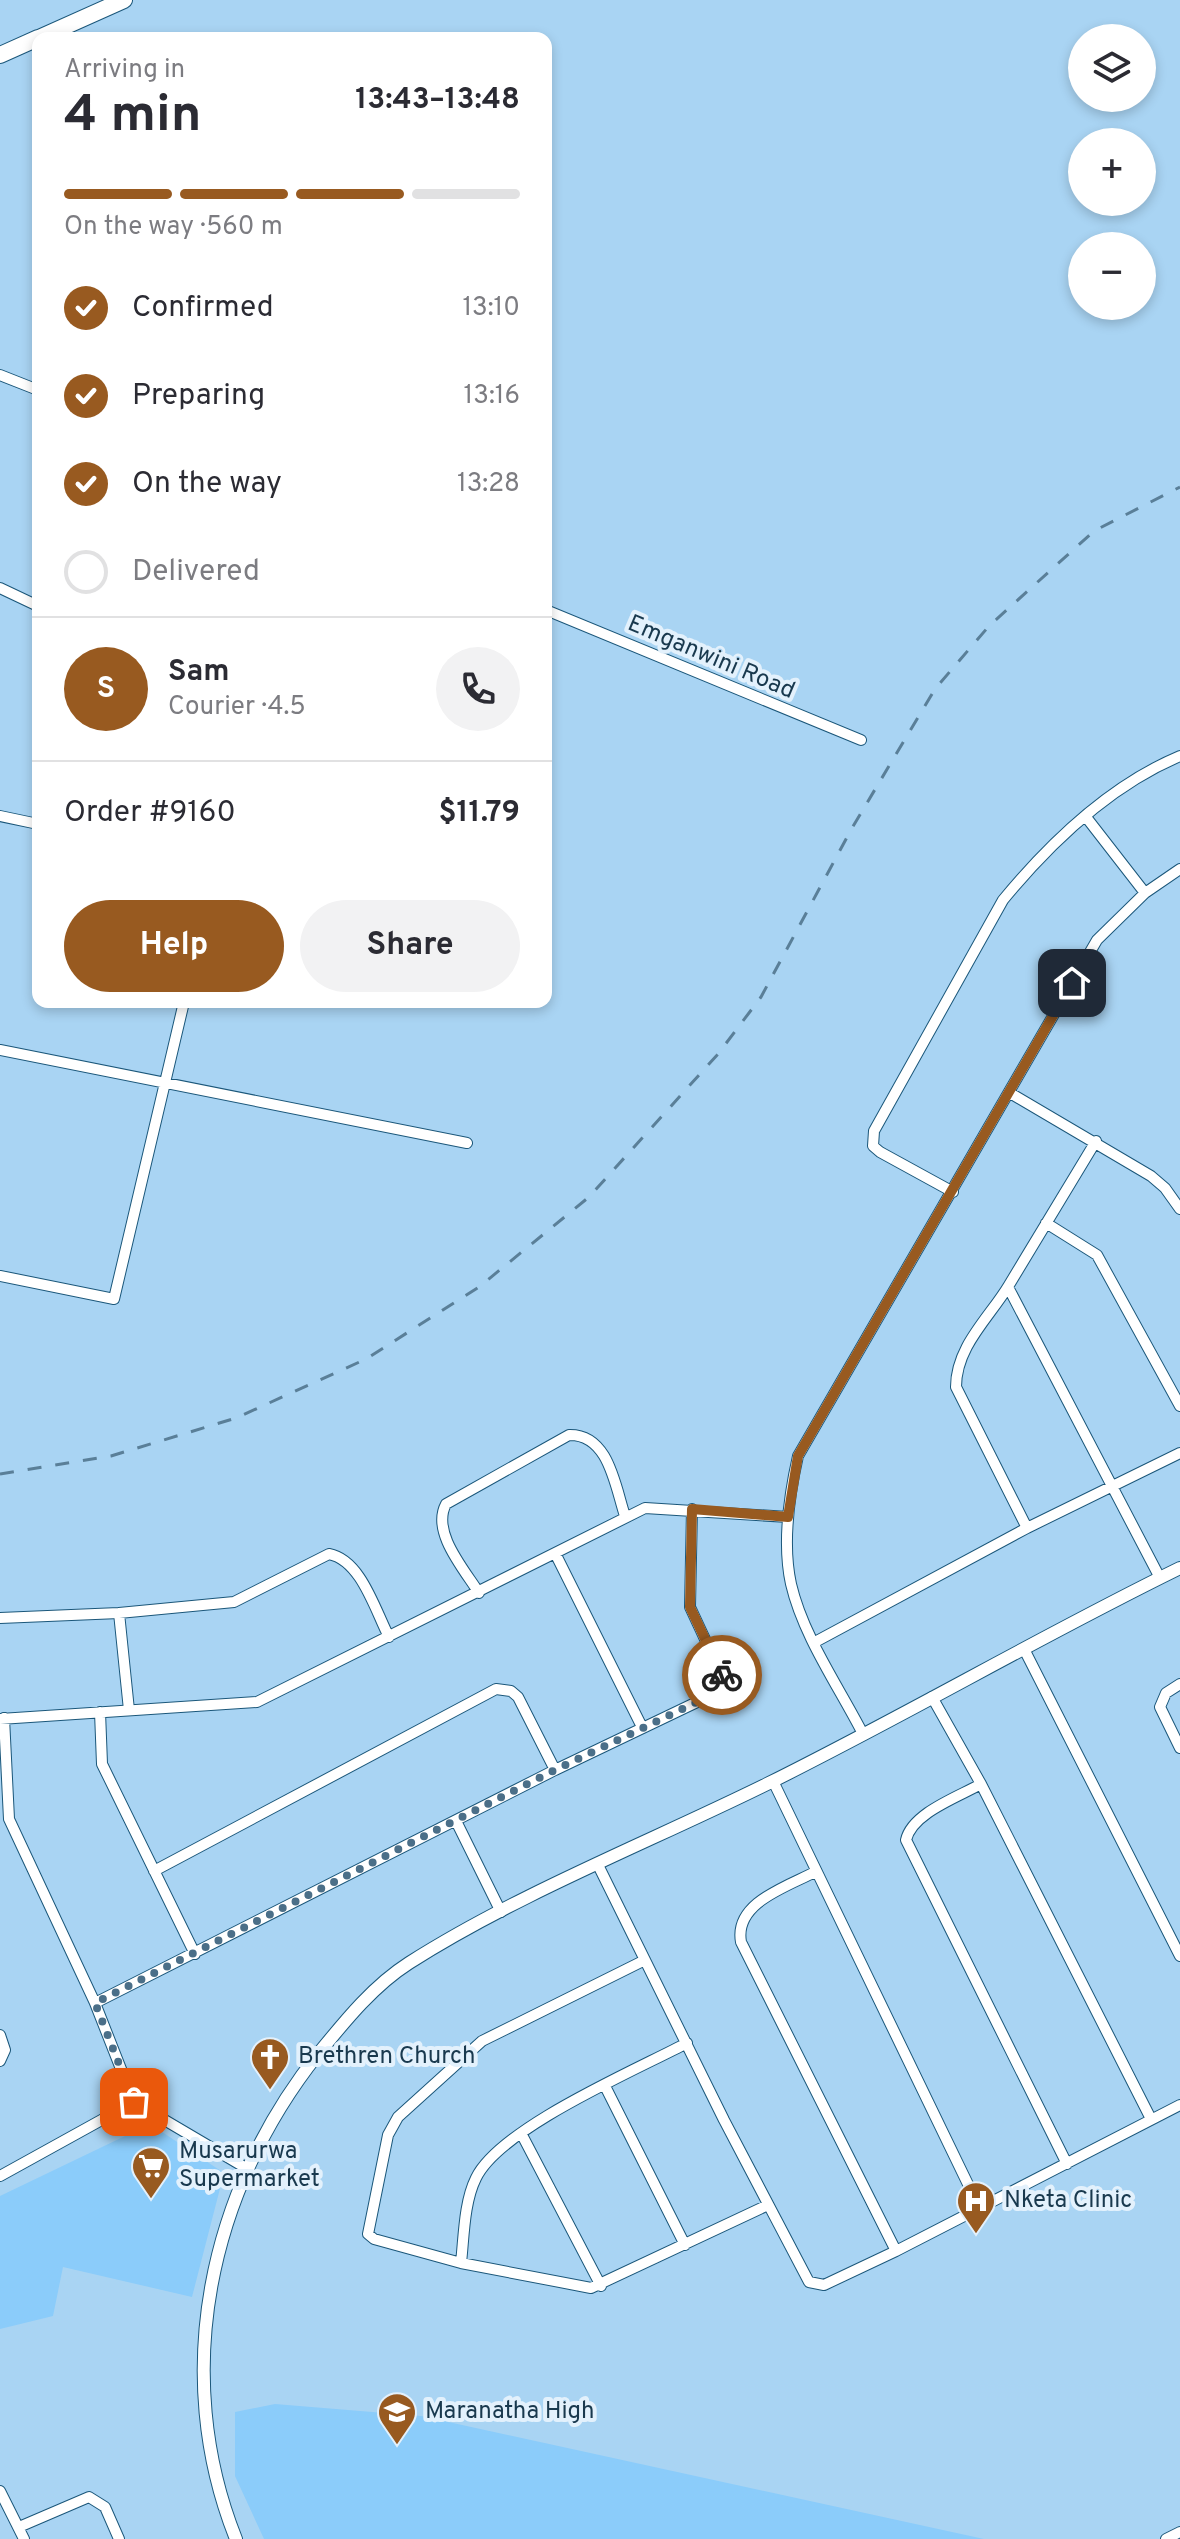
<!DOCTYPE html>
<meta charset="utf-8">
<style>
:root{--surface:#fff;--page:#f2f2f3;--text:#2b2b33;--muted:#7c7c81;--line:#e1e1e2;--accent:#985a20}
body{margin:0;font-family:Overpass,sans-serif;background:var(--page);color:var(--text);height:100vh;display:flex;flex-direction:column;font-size:30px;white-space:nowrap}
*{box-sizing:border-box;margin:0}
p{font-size:26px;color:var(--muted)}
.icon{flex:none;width:44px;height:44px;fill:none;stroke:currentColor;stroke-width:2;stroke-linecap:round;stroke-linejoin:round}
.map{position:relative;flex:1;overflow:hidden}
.details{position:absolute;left:32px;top:32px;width:520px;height:976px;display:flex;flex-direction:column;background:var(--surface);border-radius:16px;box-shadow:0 4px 12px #0003}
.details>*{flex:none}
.buttons{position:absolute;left:1068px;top:24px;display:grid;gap:16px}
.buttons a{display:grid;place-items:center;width:88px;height:88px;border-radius:50%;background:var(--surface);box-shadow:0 4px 12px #0003;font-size:40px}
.pin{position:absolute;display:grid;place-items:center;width:68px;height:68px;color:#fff;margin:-34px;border-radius:16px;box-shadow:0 4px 12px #0006}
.courier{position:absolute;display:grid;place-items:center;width:80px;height:80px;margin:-40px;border:6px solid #985a20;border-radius:50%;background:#fff;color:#222;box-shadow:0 2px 10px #0007}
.head em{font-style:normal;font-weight:700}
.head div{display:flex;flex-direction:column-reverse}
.head{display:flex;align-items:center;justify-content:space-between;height:136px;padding:0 32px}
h1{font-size:52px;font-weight:700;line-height:60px}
.bar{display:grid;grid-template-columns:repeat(4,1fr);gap:12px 8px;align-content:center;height:96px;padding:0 32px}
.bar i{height:10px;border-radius:6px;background:var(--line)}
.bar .active{background:var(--accent)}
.bar p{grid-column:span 4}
.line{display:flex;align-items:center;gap:20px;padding:0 32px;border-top:2px solid var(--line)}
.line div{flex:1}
.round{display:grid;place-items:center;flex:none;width:84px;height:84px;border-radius:42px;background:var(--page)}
ol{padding:0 32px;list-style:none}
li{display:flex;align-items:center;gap:24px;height:88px}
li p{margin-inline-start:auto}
li .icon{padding:8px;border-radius:50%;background:var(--accent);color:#fff;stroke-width:4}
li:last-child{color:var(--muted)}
li i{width:44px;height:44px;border:4px solid var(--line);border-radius:50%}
.primary-button{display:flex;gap:16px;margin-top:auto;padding:16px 32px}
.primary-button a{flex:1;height:92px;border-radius:48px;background:var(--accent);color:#fff;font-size:32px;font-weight:700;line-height:92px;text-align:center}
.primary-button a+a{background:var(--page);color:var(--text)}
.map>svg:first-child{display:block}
.built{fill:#8bccfa}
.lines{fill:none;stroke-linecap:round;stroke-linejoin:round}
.minor-casing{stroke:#1b577a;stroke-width:12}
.tertiary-casing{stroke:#1b577a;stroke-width:14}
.trunk-casing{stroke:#1b577a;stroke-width:18}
.minor{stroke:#fff;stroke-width:10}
.tertiary{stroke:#fff;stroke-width:12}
.trunk{stroke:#fff;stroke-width:16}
.rail{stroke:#5a7f98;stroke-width:3;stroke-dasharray:14 14;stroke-linecap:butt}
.done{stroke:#4b6f88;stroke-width:8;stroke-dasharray:0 14.4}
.route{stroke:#985a20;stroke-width:10}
.labels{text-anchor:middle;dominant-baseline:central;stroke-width:8;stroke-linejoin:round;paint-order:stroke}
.street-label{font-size:24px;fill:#19394e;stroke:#e3f1fc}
.poi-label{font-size:24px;fill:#19394e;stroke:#e3f1fc;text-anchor:start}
</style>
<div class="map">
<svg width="1180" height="2539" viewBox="0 0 1180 2539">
<rect width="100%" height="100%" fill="#a9d4f3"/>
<path class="built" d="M150,2124L224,2173L192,2297L63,2267L53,2316L0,2329V2196Z
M275,2404L421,2416L984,2539H264L235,2476V2412Z"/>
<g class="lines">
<defs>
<path id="minor" d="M0,375L38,390
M0,588L38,606
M546,610L861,740
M0,816L38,824
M1086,817L1145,893
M0,1050L467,1143
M1010,1093L1151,1176L1165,1188L1180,1209
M953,1192L880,1152L873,1146L874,1131L1003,900C1050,843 1111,785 1180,756
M1046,1223L1097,1255L1180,1406
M0,1276L114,1299L184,1002
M1008,1287L1160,1578
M1027,1528L956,1387C956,1346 990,1317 1009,1285C1038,1237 1067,1189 1096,1141
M556,1555L642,1727
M479,1593C464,1569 431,1532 446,1504L569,1435C609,1434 615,1486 625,1516
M119,1613L129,1710
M0,1618L119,1613L234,1602L329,1554C361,1560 375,1610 389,1637
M815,1642L1027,1528L1180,1453
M1024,1649L1180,1956
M1180,1684L1166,1693L1160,1707L1180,1748
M932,1697L981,1784L1151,2119
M100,1712L102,1764L195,1954
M4,1718L9,1819L95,2003L134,2102L246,2168
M0,1719L257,1702L645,1508L788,1517
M863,1734C839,1687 803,1636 791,1584C782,1543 789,1496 798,1456L1097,940L1145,893L1180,869
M773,1781L979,2207
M981,1784C958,1797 912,1813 906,1840L1067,2164
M456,1821L501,1912
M598,1865L724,2120L809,2282L824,2285L896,2251L1180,2105
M154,1871L496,1689L511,1691L518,1697L555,1770
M815,1872C786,1887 734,1903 741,1942L896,2251
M645,1960L482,2041L398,2117L388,2135L368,2234L374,2239L461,2263L591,2288L768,2205
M95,2003L555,1770L718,1692L724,1680L690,1607L692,1509
M0,2035L5,2050L0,2061
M605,2086L685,2245
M521,2133L601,2286
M0,2176L134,2102
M461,2263C464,2236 464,2202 476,2178C500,2128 636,2070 687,2043
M0,2491L24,2539
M19,2527L89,2497L105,2507L119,2539
M1166,2539L1180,2532"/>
<path id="tertiary" d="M236,2539C170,2374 209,2191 318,2054C345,2021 373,1986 409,1963C519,1893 652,1841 769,1783C908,1714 1041,1636 1180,1568"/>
<path id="trunk" d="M39,38L124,0
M0,55L38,38"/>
</defs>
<use href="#minor" class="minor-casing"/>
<use href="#tertiary" class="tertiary-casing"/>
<use href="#trunk" class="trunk-casing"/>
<use href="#minor" class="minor"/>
<use href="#tertiary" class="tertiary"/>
<use href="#trunk" class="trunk"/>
<path class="rail" d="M0,1474L111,1456L236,1418L366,1359L479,1287L589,1197L718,1054L761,997L852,828L935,689L989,626L1094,531L1180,487"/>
</g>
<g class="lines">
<path class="done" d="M134,2102L95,2003L555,1770L718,1692L725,1684L722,1675"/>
<path class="route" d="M722,1675L690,1607L692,1509L788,1517L798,1456L1072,983"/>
</g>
<defs>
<symbol id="church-pin" viewBox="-11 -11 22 30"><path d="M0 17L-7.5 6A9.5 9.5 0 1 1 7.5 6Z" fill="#985a20" stroke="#e3f1fc"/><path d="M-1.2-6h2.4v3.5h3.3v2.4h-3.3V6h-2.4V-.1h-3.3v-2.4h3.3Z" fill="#fff"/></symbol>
<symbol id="supermarket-pin" viewBox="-11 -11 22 30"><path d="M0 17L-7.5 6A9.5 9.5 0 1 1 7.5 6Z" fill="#985a20" stroke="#e3f1fc"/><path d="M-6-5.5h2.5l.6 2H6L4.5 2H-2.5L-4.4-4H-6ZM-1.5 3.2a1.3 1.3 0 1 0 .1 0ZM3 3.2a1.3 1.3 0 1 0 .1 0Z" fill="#fff"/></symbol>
<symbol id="hospital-pin" viewBox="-11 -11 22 30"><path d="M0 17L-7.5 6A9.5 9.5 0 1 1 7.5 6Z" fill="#985a20" stroke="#e3f1fc"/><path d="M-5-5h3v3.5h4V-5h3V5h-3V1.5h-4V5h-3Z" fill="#fff"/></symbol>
<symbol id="school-pin" viewBox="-11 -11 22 30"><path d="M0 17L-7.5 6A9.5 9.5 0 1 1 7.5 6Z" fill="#985a20" stroke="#e3f1fc"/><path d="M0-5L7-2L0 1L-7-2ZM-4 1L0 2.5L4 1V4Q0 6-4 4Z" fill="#fff"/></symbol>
</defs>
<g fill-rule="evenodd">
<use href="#church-pin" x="248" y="2035" width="44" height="60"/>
<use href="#supermarket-pin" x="129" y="2144" width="44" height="60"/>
<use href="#hospital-pin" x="954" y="2179" width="44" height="60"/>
<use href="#school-pin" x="375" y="2390" width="44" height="60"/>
</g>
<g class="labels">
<g class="street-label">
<text transform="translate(711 658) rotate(23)">Emganwini Road</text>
</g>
<g class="poi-label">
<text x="298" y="2057">Brethren Church</text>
<text x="179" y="2152">Musarurwa<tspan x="179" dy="28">Supermarket</tspan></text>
<text x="1004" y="2201">Nketa Clinic</text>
<text x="425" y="2412">Maranatha High</text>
</g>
</g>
</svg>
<div class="buttons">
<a><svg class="icon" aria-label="layers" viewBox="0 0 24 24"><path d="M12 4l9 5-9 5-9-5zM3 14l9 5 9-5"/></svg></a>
<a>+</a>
<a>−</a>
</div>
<div class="pin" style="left:134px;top:2102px;background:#ea580c"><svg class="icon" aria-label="bag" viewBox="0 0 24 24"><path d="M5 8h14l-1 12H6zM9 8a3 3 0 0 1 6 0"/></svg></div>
<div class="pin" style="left:1072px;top:983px;background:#1f2937"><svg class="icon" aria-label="home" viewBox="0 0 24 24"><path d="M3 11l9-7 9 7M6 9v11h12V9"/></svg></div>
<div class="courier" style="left:722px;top:1675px"><svg class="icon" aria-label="bike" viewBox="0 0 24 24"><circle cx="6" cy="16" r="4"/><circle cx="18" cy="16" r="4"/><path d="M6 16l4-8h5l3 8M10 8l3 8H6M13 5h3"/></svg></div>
<section class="details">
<div class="head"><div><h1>4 min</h1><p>Arriving in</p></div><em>13:43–13:48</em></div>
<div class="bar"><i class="active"></i><i class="active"></i><i class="active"></i><i></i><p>On the way · 560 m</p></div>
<ol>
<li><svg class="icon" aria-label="check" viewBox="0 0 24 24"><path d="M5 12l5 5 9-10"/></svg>Confirmed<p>13:10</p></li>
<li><svg class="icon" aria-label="check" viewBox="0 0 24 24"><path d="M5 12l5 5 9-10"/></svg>Preparing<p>13:16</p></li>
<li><svg class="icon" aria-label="check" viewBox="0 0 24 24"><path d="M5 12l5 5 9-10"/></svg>On the way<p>13:28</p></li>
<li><i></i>Delivered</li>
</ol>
<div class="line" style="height:144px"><b class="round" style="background:var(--accent);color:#fff">S</b><div><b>Sam</b><p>Courier · 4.5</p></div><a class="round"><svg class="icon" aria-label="phone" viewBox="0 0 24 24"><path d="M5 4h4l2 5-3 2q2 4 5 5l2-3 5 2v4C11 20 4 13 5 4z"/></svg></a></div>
<div class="line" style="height:104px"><div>Order #9160</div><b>$11.79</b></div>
<div class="primary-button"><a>Help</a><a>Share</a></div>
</section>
</div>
